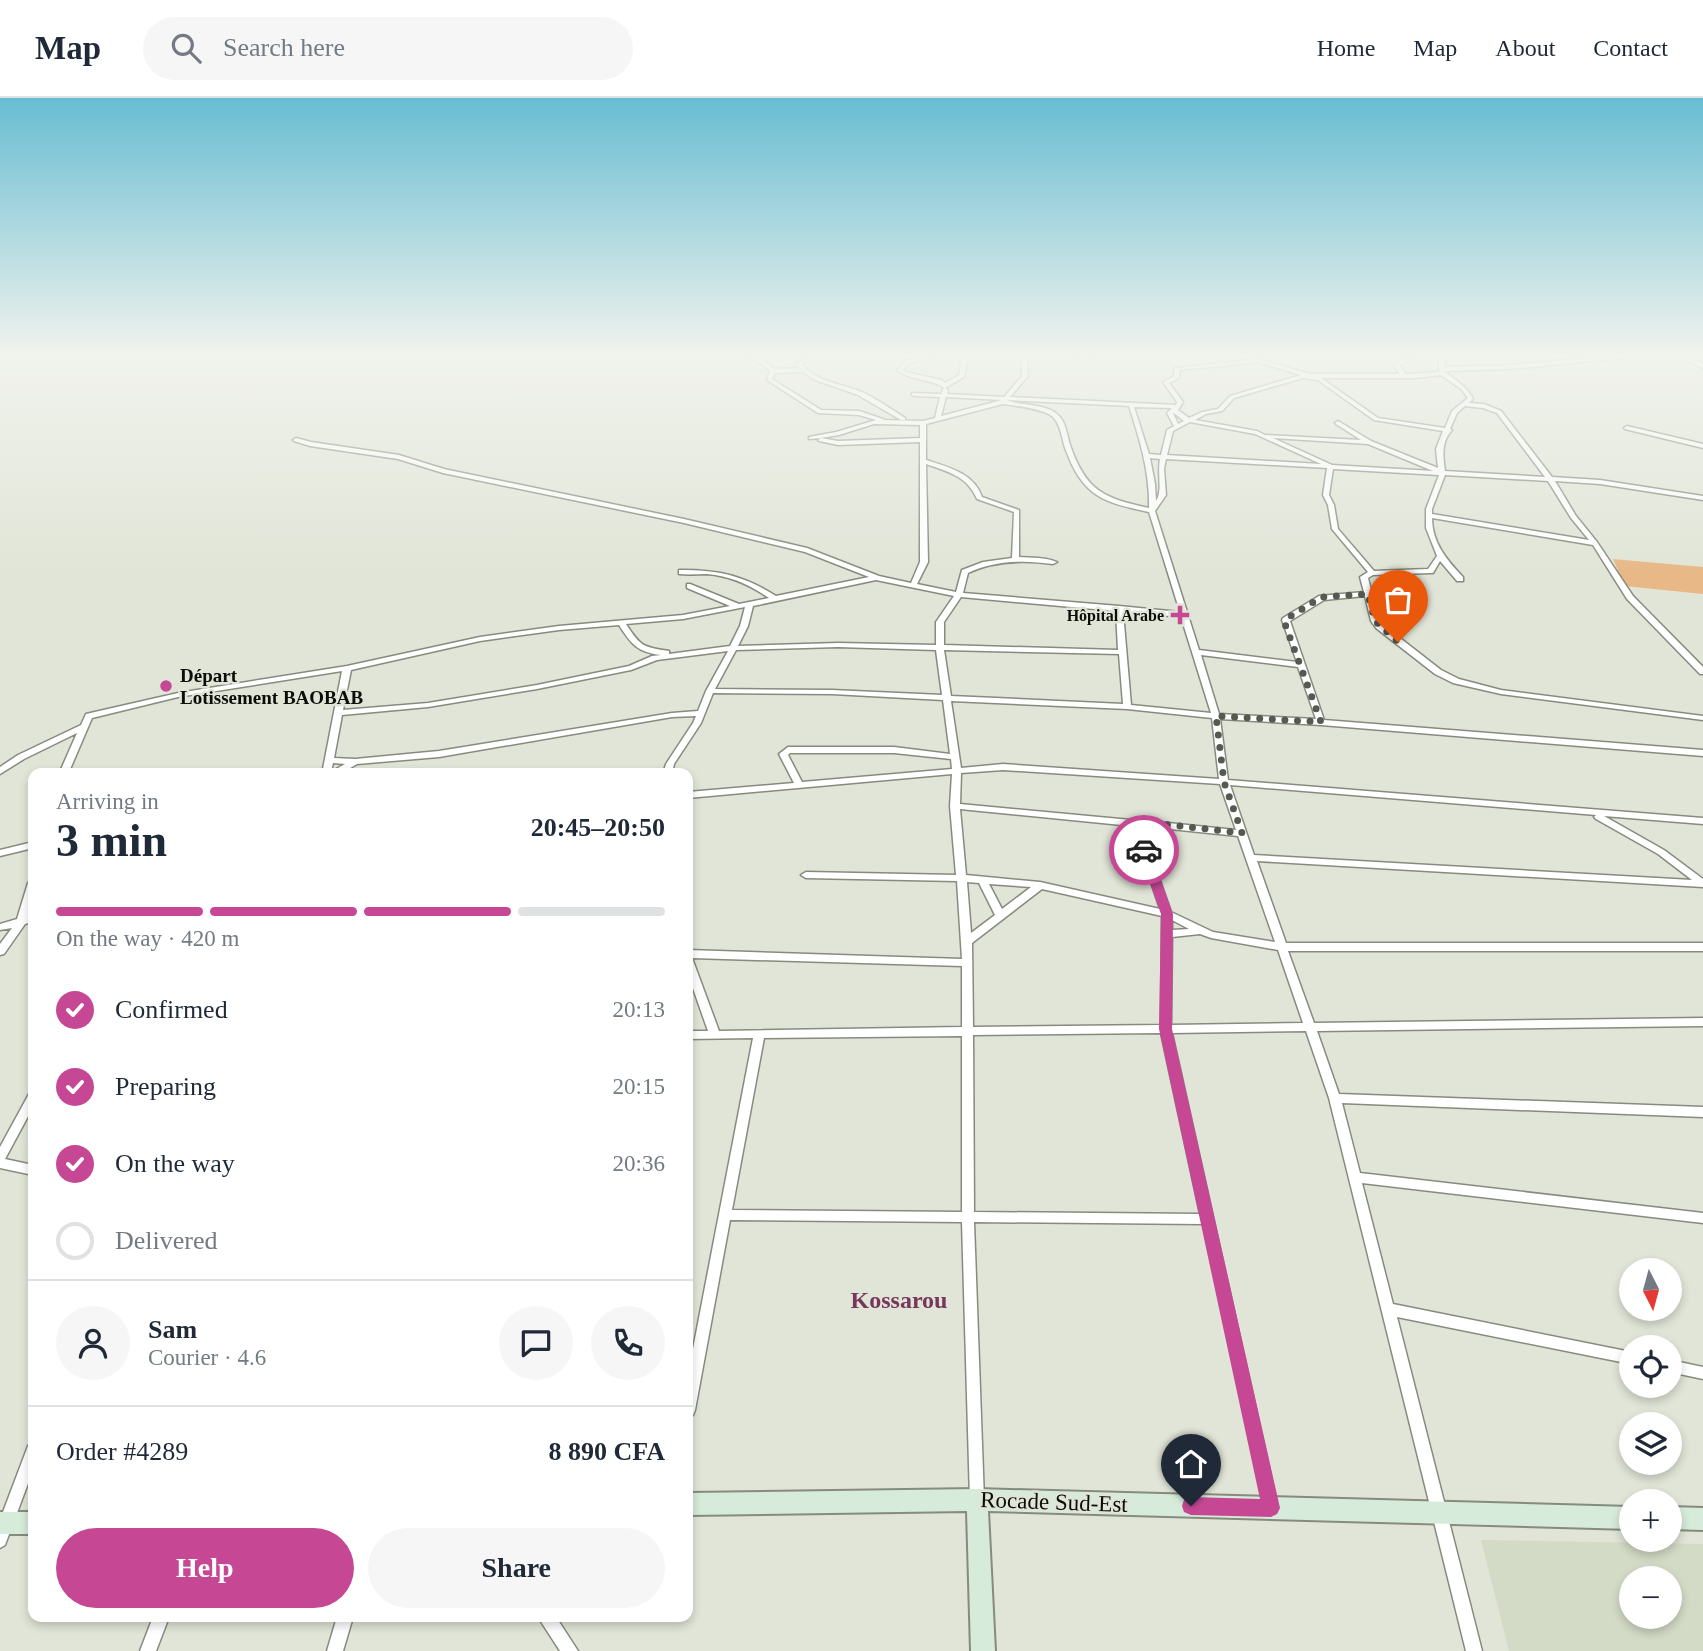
<!DOCTYPE html>
<meta charset="utf-8">
<style>
:root{--surface:#fff;--page:#f6f6f7;--text:#1f2937;--muted:#747a83;--line:#e0e1e3;--accent:#c64895}
body{margin:0;font-family:Georgia,serif;background:var(--page);color:var(--text);height:100vh;display:flex;flex-direction:column;font-size:26px;white-space:nowrap}
*{box-sizing:border-box;margin:0}
p{font-size:23px;color:var(--muted)}
.icon{flex:none;width:38px;height:38px;fill:none;stroke:currentColor;stroke-width:2;stroke-linecap:round;stroke-linejoin:round}
.map{position:relative;flex:1;overflow:hidden}
.details{position:absolute;left:28px;top:670px;width:665px;height:854px;display:flex;flex-direction:column;background:var(--surface);border-radius:14px;box-shadow:0 4px 10px #0003}
.details>*{flex:none}
.needle{width:46px;rotate:174deg}
.tools{position:absolute;left:1619px;top:1160px;display:grid;gap:14px}
.tools a{display:grid;place-items:center;width:63px;height:63px;border-radius:50%;background:var(--surface);box-shadow:0 4px 10px #0003;font-size:35px}
.pin{position:absolute;display:grid;place-items:center;width:60px;height:60px;color:#fff;margin:-72px -30px;border-radius:50% 50% 50% 0;rotate:-45deg;box-shadow:0 0 7px #0007}
.pin .icon{rotate:45deg}
.courier{position:absolute;display:grid;place-items:center;width:70px;height:70px;margin:-35px;border:5px solid #c64895;border-radius:50%;background:#fff;color:#222;box-shadow:0 2px 9px #0007}
.summary em{font-style:normal;font-weight:700}
.summary div{display:flex;flex-direction:column-reverse}
.summary{display:flex;align-items:center;justify-content:space-between;height:119px;padding:0 28px}
h1{font-size:46px;font-weight:700;line-height:52px}
.bar{display:grid;grid-template-columns:repeat(4,1fr);gap:10px 7px;align-content:center;height:84px;padding:0 28px}
.bar i{height:9px;border-radius:5px;background:var(--line)}
.bar .active{background:var(--accent)}
.bar p{grid-column:span 4}
.line{display:flex;align-items:center;gap:18px;padding:0 28px;border-top:2px solid var(--line)}
.line div{flex:1}
.round{display:grid;place-items:center;flex:none;width:74px;height:74px;border-radius:37px;background:var(--page)}
ol{padding:0 28px;list-style:none}
li{display:flex;align-items:center;gap:21px;height:77px}
li p{margin-inline-start:auto}
li .icon{padding:7px;border-radius:50%;background:var(--accent);color:#fff;stroke-width:4}
li:last-child{color:var(--muted)}
li i{width:38px;height:38px;border:4px solid var(--line);border-radius:50%}
.action{display:flex;gap:14px;margin-top:auto;padding:14px 28px}
.action a{flex:1;height:80px;border-radius:42px;background:var(--accent);color:#fff;font-size:28px;font-weight:700;line-height:80px;text-align:center}
.action a+a{background:var(--page);color:var(--text)}
header{display:flex;align-items:center;gap:42px;box-sizing:border-box;height:98px;padding:0 35px;background:var(--surface);border-bottom:2px solid var(--line)}
header strong{font-size:33px}
nav{display:flex;gap:38px;margin-inline-start:auto;font-size:24px}
.search{width:490px;height:63px;background:var(--page);display:flex;align-items:center;gap:18px;box-sizing:border-box;padding:0 24px;border-radius:38px;color:var(--muted);font-size:26px}
.map>svg:first-child{display:block}
.built{fill:#d3dac5;fill-rule:evenodd}
.green{fill:#e8b886}
.lines{fill:none;stroke-linecap:round;stroke-linejoin:round}
.street-casing{stroke:#868b7e;stroke-width:3}
.secondary-casing{stroke:#868b7e;stroke-width:4}
.street{fill:#fff;fill-rule:evenodd}
.secondary{fill:#d6ebda;fill-rule:evenodd}
.route{fill:#c64895}
.done{stroke:#565950;stroke-width:7;stroke-dasharray:0 12.6}
.poi-dot{fill:#c64895;stroke:#e0e5d7;stroke-width:2.5}
.labels{text-anchor:middle;dominant-baseline:central;stroke-width:5;stroke-linejoin:round;paint-order:stroke}
.far-poi-label{font-size:16px;font-weight:bold;fill:#0b0d08;stroke:#e0e5d7;text-anchor:end}
.poi-label{font-size:19px;font-weight:bold;fill:#0b0d08;stroke:#e0e5d7;text-anchor:start}
.near-street-label{font-size:23px;fill:#0b0d08;stroke:#e0e5d7}
.near-neighbourhood-label{font-size:24px;font-weight:bold;fill:#77375c;stroke:#e0e5d7}
</style>
<header>
<strong>Map</strong>
<div class="search"><svg class="icon" aria-label="search" viewBox="0 0 24 24"><circle cx="10" cy="10" r="6"/><path d="M15 15l6 6"/></svg>Search here</div>
<nav><a>Home</a><a>Map</a><a>About</a><a>Contact</a></nav>
</header>
<div class="map">
<svg width="1703" height="1553" viewBox="0 0 1703 1553">
<rect width="100%" height="100%" fill="#e0e5d7"/>
<path class="built" d="M1481,1442L1703,1446V1553H1509ZM1631,1480H1670V1519H1631Z"/>
<path class="green" d="M1613,461L1703,469V496L1625,488Z"/>
<g class="lines">
<defs>
<path id="street" d="M743,258C757,257 765,263 774,271L800,270L796,266L797,265L810,258H816L802,266C817,285 841,285 862,294C877,301 891,311 905,320V322H901L858,297L815,282L803,274L775,275L772,281L821,312L859,313L883,321L884,322L923,323L935,320L940,299L914,298L912,297V295L941,296L943,291L945,290L948,292L947,296L1004,299L1022,278L1021,258H1027L1028,278L1010,299L1176,307L1177,304L1163,284L1174,278L1175,270L1250,262L1241,258H1249L1310,276H1399L1394,267L1409,258H1415L1400,267L1405,276L1439,274V258H1445V269L1510,267L1611,258H1628L1625,260L1510,271L1445,273V274C1456,282 1468,290 1473,301L1469,305L1484,306L1501,313L1552,379L1600,382L1703,398V402L1600,386L1555,383L1576,418L1597,444L1633,498L1703,569V576H1700L1627,501L1593,447L1432,420C1432,445 1447,462 1463,479V483H1457L1440,463L1433,475H1430L1373,477L1368,480L1379,523L1382,526L1441,572L1459,581L1501,592L1703,618V622L1501,596L1453,585L1435,576L1376,530L1371,523L1365,498L1324,502L1290,523L1324,622L1703,652V658L1321,627L1220,621L1228,682L1703,720V726L1604,718L1664,752L1703,781V789L1257,763L1286,845H1703V853H1288L1314,925L1703,920V928L1317,933L1339,996L1703,1009V1019L1342,1005L1360,1075L1703,1115V1125L1362,1085L1393,1206L1631,1254V1266L1397,1219L1482,1553H1466L1329,1000L1306,933L1172,935L1278,1410L1276,1415L1271,1417L1266,1415L1264,1410L1203,1126L974,1124L984,1402L982,1407L977,1409L972,1407L970,1402L962,1124L730,1122L695,1312L693,1317L688,1319V1277L753,940L688,941V933H708L688,876V852L962,861L957,783L806,780L801,777L806,774L956,777L950,708L952,676L688,700V694L794,685L779,656L788,649H894L950,656L943,602L832,596L713,595L701,625L674,666L672,676H663L666,666L693,625L696,618L672,619L439,659L357,666L340,676H322L342,573L178,599L92,620L68,676H59L77,635L24,661L0,676V669L18,657L81,627L86,616L178,595L347,568L480,539L559,528L683,517L730,508L687,490V486H690L739,506L769,500C750,487 731,478 707,476C698,476 689,477 679,476V472H682C720,472 744,478 776,498L869,479L805,454L684,425L443,375L398,361L310,348L294,343L293,342L296,340L311,344L399,357L444,371L684,421L807,450L879,478L911,485L920,464V344L838,347L819,343L818,342L821,340L809,341V339L836,334L876,322L859,317L818,315L767,282L770,273L760,264ZM1255,263L1301,277L1230,298L1218,311L1202,314L1189,320L1178,312L1183,304L1169,285L1179,280L1180,272L1252,265ZM1441,277L1461,291L1468,300L1452,313L1445,330L1378,320L1321,280H1416ZM1303,280L1318,282L1374,322L1443,333L1436,351L1438,370L1371,343L1338,323L1335,325L1336,326L1361,342L1265,337L1257,333L1195,322L1206,316L1222,313L1234,300ZM946,299L1002,302L941,318ZM1007,302L1129,308C1140,342 1150,375 1149,410C1103,400 1086,393 1070,347C1067,337 1066,324 1058,317C1046,305 1020,308 1007,302ZM1003,306C1016,308 1046,311 1054,320C1061,328 1062,341 1065,350C1083,399 1102,404 1149,414L1180,514L1119,508L963,495L968,475C995,462 1024,462 1053,466L1057,464C1046,459 1031,460 1019,459V412L982,399C974,375 948,369 926,362V326ZM1465,308L1483,310L1497,315L1545,379L1445,373C1443,358 1441,344 1452,332L1450,331L1457,315ZM1134,309L1172,310L1167,315L1174,328L1167,332L1161,357L1149,356ZM1173,315H1174L1184,323L1178,326ZM1190,324L1255,336L1321,366L1167,357L1173,333ZM874,326L920,327V340L838,343L821,340L839,337ZM1273,340L1368,346L1433,373L1332,367ZM1150,360L1160,361C1157,375 1163,393 1156,403L1155,386ZM1166,361L1327,370L1323,397L1328,407L1332,431L1368,474L1360,479L1364,494L1319,498L1283,520L1282,522L1297,564L1199,552L1155,413L1166,397L1164,371ZM926,366C949,374 967,378 977,401L1014,414L1012,460L983,464L962,472L956,494L917,486L928,464ZM1333,371L1439,377L1426,411V430L1437,458L1428,471L1374,473L1338,431L1334,407L1329,397ZM1445,377L1548,383L1571,420L1589,442L1432,416V411ZM876,482L954,498L936,524V547L838,545L738,548L748,528L753,508ZM961,499L1116,513L1118,552L944,547V524ZM745,509L740,528L730,548L669,556V553C643,549 641,549 626,526L683,521ZM1123,514L1181,519L1211,615L1131,607ZM619,527C631,546 637,554 661,557L652,558L629,568L537,587L428,605L343,612L351,572L480,543L559,532ZM838,549L936,552L942,597L832,592L715,591L736,552ZM944,552L1119,556L1123,606L951,598ZM728,553L706,593L698,613L672,615L439,653L355,661L334,660L342,617L428,609L537,591L631,572L657,562ZM1201,557L1298,569L1316,621L1219,616ZM951,603L1127,611L1212,620L1219,681L1003,666L961,670ZM790,655H894L951,661L952,671L802,684L788,657ZM333,665L345,666L331,674ZM1003,672L1220,686L1236,732L1139,722L1135,720L1131,722L960,706L961,675ZM1230,687L1596,717L1594,719L1596,721L1658,756L1692,782L1254,757ZM960,711L1132,728L1160,811L1040,784L966,777ZM1141,728L1238,738L1275,844L1213,834L1171,814ZM967,784L979,785L995,817L971,835ZM989,786L1031,789L1002,811ZM1042,791L1162,818L1161,927L973,929L972,845ZM1172,822L1189,831L1172,832ZM1200,836L1211,840L1278,852L1303,925L1171,927L1172,839ZM692,860L962,868V929L719,933ZM1161,935L1200,1116L974,1114L973,937ZM962,938V1114L732,1112L764,940Z
M928,258H937L910,265L903,272L906,274L941,282L945,285L959,277L961,264L951,258H958L964,261L970,258H977L967,264L964,279L945,290C930,281 909,282 897,272L906,263Z
M1084,258H1094L1081,262L1078,260Z
M1678,258H1685L1703,266V270Z
M1627,328L1703,346V350L1625,331L1624,330Z
M33,744V750L0,758V752Z
M33,782V801L28,819L33,818V824L25,826L4,856L0,857V846L12,830L0,832V826L17,821L28,785Z
M33,995V1009L5,1061L33,1067V1077L0,1070V1049L29,996Z
M1670,1262L1703,1269V1281L1670,1274Z
M33,1346V1372L5,1447L0,1450V1422L28,1348Z
M153,1519H169L156,1553H140Z
M337,1519H353L343,1553H327Z
M538,1519H556L578,1553H560Z"/>
<path id="secondary" d="M977,1391L1631,1409V1431L988,1413L995,1553H971L967,1413L688,1417V1395Z
M1670,1409L1703,1410V1432L1670,1431Z
M0,1414H33V1436H0Z"/>
</defs>
<use href="#street" class="street-casing"/>
<use href="#secondary" class="secondary-casing"/>
<use href="#street" class="street"/>
<use href="#secondary" class="secondary"/>
</g>
<linearGradient id="sky" x2="0" y2="1"><stop stop-color="#68bdd2"/><stop offset="0.54" stop-color="#f1f3ed"/><stop offset="1" stop-color="#f1f3ed" stop-opacity="0"/></linearGradient>
<rect width="1703" height="475" fill="url(#sky)"/>
<path class="route" d="M1144,749L1150,752L1173,816L1172,931L1280,1410L1277,1416L1271,1419L1191,1417L1184,1414L1182,1408L1184,1402L1191,1399L1260,1401L1159,931L1161,816L1138,752Z"/>
<g class="lines">
<path class="done" d="M1144,752L1135,723L1242,735L1224,684L1216,618L1321,624L1285,526L1289,519L1322,499L1368,496L1375,523L1398,544"/>
</g>
<g class="poi-dot">
<path d="M1176.5 506.5h7v7h7v7h-7v7h-7v-7h-7v-7h7z"/>
<circle cx="166" cy="588" r="7"/>
</g>
<g class="labels">
<g class="far-poi-label">
<text x="1164" y="517">Hôpital Arabe</text>
</g>
<g class="poi-label">
<text x="180" y="577">Départ<tspan x="180" dy="22">Lotissement BAOBAB</tspan></text>
</g>
<g class="near-street-label">
<text transform="translate(1054 1404) rotate(2)">Rocade Sud-Est</text>
</g>
<g class="near-neighbourhood-label">
<text x="899" y="1202">Kossarou</text>
</g>
</g>
</svg>
<div class="tools">
<a><svg class="needle" viewBox="-14 -14 28 28"><path d="M0-13l5 13h-10z" fill="#e53935"/><path d="M0 13l5-13h-10z" fill="#747a83"/></svg></a>
<a><svg class="icon" aria-label="locate" viewBox="0 0 24 24"><circle cx="12" cy="12" r="6"/><path d="M12 2v4M12 18v4M2 12h4M18 12h4"/></svg></a>
<a><svg class="icon" aria-label="layers" viewBox="0 0 24 24"><path d="M12 4l9 5-9 5-9-5zM3 14l9 5 9-5"/></svg></a>
<a>+</a>
<a>−</a>
</div>
<div class="pin" style="left:1398px;top:544px;background:#ea580c"><svg class="icon" aria-label="bag" viewBox="0 0 24 24"><path d="M5 8h14l-1 12H6zM9 8a3 3 0 0 1 6 0"/></svg></div>
<div class="pin" style="left:1191px;top:1408px;background:#1f2937"><svg class="icon" aria-label="home" viewBox="0 0 24 24"><path d="M3 11l9-7 9 7M6 9v11h12V9"/></svg></div>
<div class="courier" style="left:1144px;top:752px"><svg class="icon" aria-label="car" viewBox="0 0 24 24"><path d="M5 17H2v-5l4-1 3-4h7l3 4 3 1v5h-3M9 17h6M6 11h13"/><circle cx="7" cy="17" r="2"/><circle cx="17" cy="17" r="2"/></svg></div>
<section class="details">
<div class="summary"><div><h1>3 min</h1><p>Arriving in</p></div><em>20:45–20:50</em></div>
<div class="bar"><i class="active"></i><i class="active"></i><i class="active"></i><i></i><p>On the way · 420 m</p></div>
<ol>
<li><svg class="icon" aria-label="check" viewBox="0 0 24 24"><path d="M5 12l5 5 9-10"/></svg>Confirmed<p>20:13</p></li>
<li><svg class="icon" aria-label="check" viewBox="0 0 24 24"><path d="M5 12l5 5 9-10"/></svg>Preparing<p>20:15</p></li>
<li><svg class="icon" aria-label="check" viewBox="0 0 24 24"><path d="M5 12l5 5 9-10"/></svg>On the way<p>20:36</p></li>
<li><i></i>Delivered</li>
</ol>
<div class="line" style="height:126px"><a class="round"><svg class="icon" aria-label="person" viewBox="0 0 24 24"><circle cx="12" cy="8" r="4"/><path d="M4 21q1-7 8-7t8 7"/></svg></a><div><b>Sam</b><p>Courier · 4.6</p></div><a class="round"><svg class="icon" aria-label="chat" viewBox="0 0 24 24"><path d="M4 5h16v11H9l-5 4z"/></svg></a><a class="round"><svg class="icon" aria-label="phone" viewBox="0 0 24 24"><path d="M5 4h4l2 5-3 2q2 4 5 5l2-3 5 2v4C11 20 4 13 5 4z"/></svg></a></div>
<div class="line" style="height:91px"><div>Order #4289</div><b>8 890 CFA</b></div>
<div class="action"><a>Help</a><a>Share</a></div>
</section>
</div>
